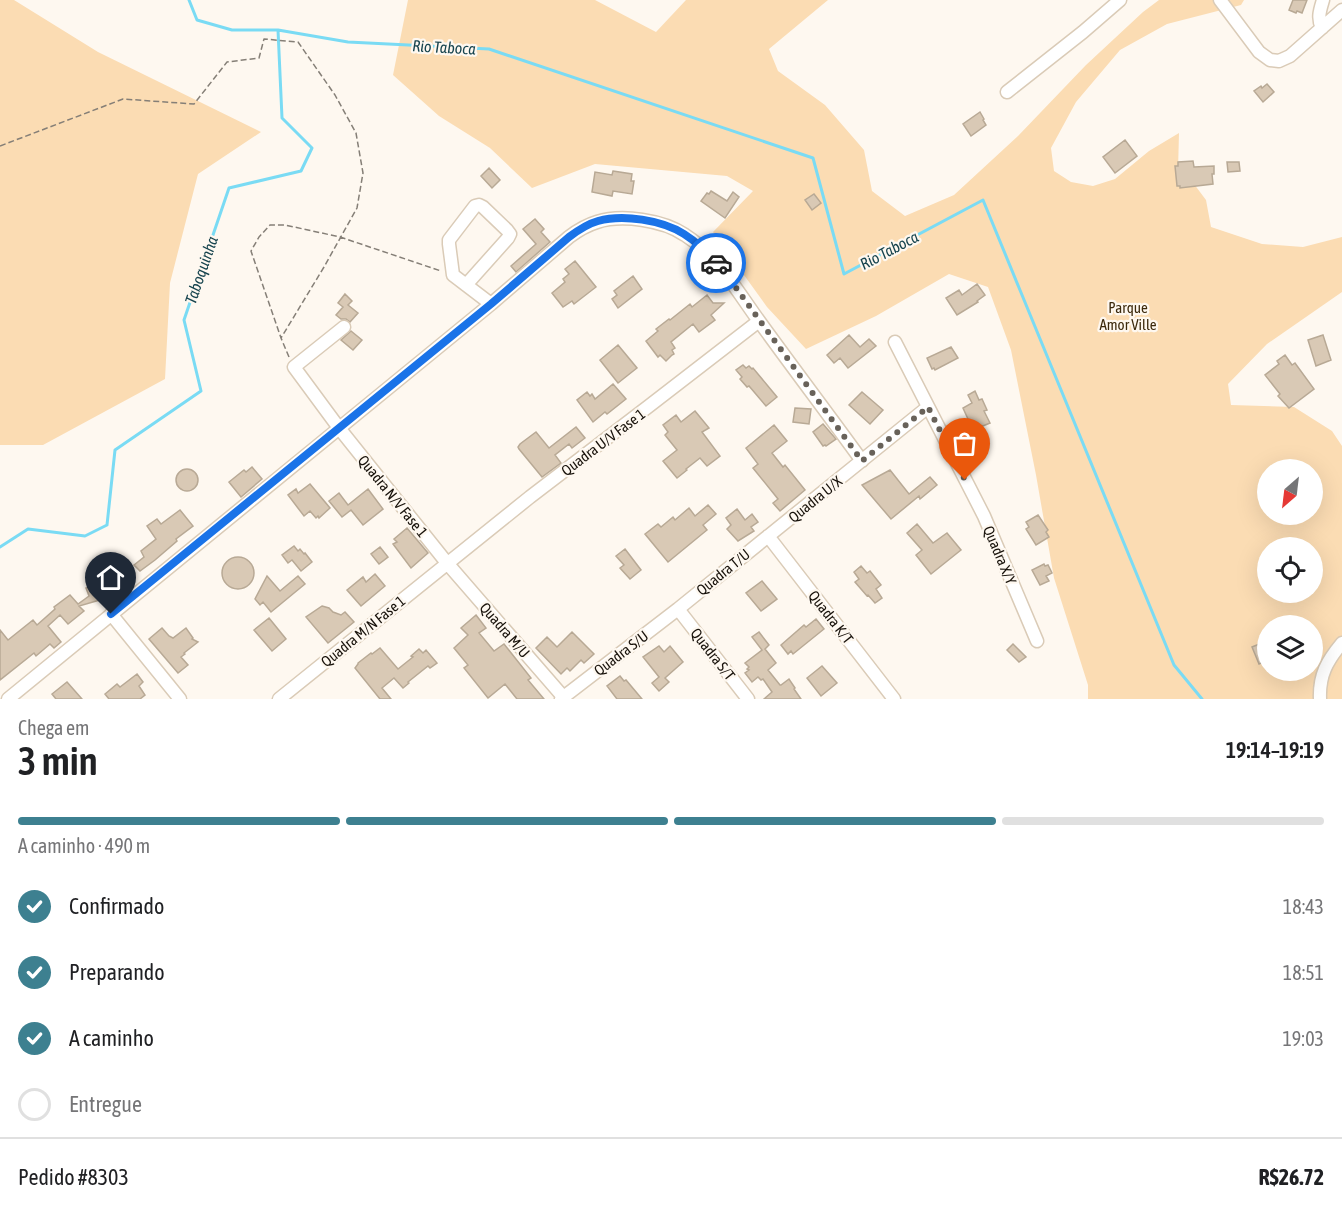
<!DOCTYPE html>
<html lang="pt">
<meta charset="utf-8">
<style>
:root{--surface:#fff;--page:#f2f2f2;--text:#202124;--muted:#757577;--line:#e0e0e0;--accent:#3d8090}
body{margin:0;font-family:"Asap Condensed",sans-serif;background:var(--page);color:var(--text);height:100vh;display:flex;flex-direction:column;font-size:22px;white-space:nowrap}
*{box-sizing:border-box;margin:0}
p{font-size:20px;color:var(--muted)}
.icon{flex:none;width:33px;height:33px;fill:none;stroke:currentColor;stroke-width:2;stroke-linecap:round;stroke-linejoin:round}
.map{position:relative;height:699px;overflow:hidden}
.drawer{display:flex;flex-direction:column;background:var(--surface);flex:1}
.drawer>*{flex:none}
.needle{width:39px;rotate:208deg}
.tools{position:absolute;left:1257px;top:459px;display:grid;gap:12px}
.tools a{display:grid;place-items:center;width:66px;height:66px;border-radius:50%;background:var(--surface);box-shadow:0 6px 24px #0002;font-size:30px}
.pin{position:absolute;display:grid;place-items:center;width:51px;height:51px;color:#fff;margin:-62px -26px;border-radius:50% 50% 50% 0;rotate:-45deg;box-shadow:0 0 6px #0007}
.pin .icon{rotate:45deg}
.courier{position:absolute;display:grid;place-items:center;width:60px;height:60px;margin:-30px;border:4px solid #1a73e8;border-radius:50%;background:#fff;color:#222;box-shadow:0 2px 8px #0007}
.summary em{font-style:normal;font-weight:600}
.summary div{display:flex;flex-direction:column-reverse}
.summary{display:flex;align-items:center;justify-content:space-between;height:102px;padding:0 18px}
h1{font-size:39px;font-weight:600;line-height:45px}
.bar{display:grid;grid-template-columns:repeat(4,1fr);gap:9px 6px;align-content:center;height:72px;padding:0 18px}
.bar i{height:8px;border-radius:4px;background:var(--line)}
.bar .current{background:var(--accent)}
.bar p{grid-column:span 4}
.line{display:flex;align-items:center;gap:15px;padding:0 18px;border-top:2px solid var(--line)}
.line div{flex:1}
ol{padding:0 18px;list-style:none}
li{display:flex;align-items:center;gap:18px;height:66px}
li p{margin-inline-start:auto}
li .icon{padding:6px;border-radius:50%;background:var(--accent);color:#fff;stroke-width:4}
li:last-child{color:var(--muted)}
li i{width:33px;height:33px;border:3px solid var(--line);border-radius:50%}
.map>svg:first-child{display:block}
.green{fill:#fbdcb3;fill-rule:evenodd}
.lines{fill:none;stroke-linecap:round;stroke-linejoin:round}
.stream{stroke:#7adbf4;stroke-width:3}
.building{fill:#d9c9b5;stroke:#b8a995;stroke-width:1.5}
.minor-casing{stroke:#dacbb7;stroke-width:15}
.path{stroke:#857f77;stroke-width:1.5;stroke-dasharray:6 3;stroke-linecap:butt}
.minor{stroke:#fff;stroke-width:12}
.done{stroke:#68625a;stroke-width:6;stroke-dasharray:0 10.8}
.route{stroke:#1a73e8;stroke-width:8}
.labels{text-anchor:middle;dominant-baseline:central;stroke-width:4.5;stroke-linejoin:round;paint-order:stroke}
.park-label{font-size:15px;fill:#3c290c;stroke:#fef8f0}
.street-label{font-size:15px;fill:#17110a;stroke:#fef8f0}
.water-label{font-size:16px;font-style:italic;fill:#17444e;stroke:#fef8f0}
</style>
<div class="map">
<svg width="1342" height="699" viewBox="0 0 1342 699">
<rect width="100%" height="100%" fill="#fef8f0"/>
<path class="green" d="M0,0H14L98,52L261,132L198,174L170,283L165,379L43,445H0Z
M408,0H595L656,32L686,0H828L769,49L778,71L825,105L864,150L872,191L905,216L954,195L1018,136L1086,65L1143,12L1159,0H1244L1241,5L1167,24L1120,50L1076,102L1051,148L1054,171L1071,182L1093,186L1115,179L1149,151L1179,133L1178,171L1194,184L1206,200L1211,227L1262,244L1303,247L1342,237V292L1267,344L1228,384L1231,405L1294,407L1332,431L1342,446V699H1088V685L1054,578L1036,475L1011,350L988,287L949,274L876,316L806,349L767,307L713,232L753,191L727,176L595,164L532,188L490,148L439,116L393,75ZM1268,470H1312V514H1268ZM1268,548H1312V592H1268ZM1268,626H1312V670H1268Z"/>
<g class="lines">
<path class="stream" d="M278,30L348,42L489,49L813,158L844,274L983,200L1174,665L1202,699
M0,547L28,529L85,536L107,525L115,450L201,391L184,320L229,188L301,171L312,148L282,118L278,30H232L197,20L189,0"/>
</g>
<path class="building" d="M1293,0H1307L1302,13L1297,11L1296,13L1289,10Z
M1267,84L1274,92L1263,102L1254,91L1261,86L1262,88Z
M980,112L984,119L983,120L986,125L971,136L963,124Z
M1125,140L1137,156L1115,173L1103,157Z
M1193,161L1194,167L1214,166V174H1212L1213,184L1180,188V186H1177L1175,166H1178V162Z
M1227,162H1239L1240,171L1228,172Z
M489,168L500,180L492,188L481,176Z
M613,171L632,174L631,181H634L632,194L613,191L612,196L592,192L595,172L612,175Z
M711,191L727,201L733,192L739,197L725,218L701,201L707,193L709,194Z
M814,194L821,203L812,210L805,200Z
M535,219L544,229L541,232L550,242L516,272L511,266L536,244L523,229Z
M575,261L596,287L574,304L572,301L563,307L552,293L565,282L563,279L569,274L565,269Z
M633,276L642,289L618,308L612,299L617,295L614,291Z
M977,284L985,295L977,301L978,302L957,315L946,298L959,290L962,295Z
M345,294L352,301L348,305L358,313L350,322L346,319H341L336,315L343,307L338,303Z
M707,295L713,303H724L711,315L715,320L699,332L693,324L671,342L675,348L672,350L674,354L672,355L666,361L660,355L658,357L646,341L658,331L656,329L669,319L670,320L690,304L692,307Z
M351,331L362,340L353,350L341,340Z
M849,335L860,347L869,339L876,346L848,368L840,358L834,363L827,355Z
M1323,335L1331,360L1316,366L1308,340Z
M618,345L637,368L618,383L600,360Z
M951,347L958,358L935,370L934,368L932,369L927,358Z
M1285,355L1292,365L1295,363L1314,389L1289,408L1278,396L1280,394L1265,375L1279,364L1277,361Z
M743,365L746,368L749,366L752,369L753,368L777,397L766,406L749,386L747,387L740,379L742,377L736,370Z
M613,384L626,399L607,414L605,412L593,422L577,400L587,392L590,396L592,394L595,399Z
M975,391L979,400L982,399L987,410L984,411L990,423L973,430L963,408L972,403L968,395Z
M862,392L883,410L870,424L849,405Z
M795,408L811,409L809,424L793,422Z
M695,411L709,428L702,432L720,456L707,466L700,458L686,469L687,470L677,478L663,461L677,450L665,435L668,432L663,425L676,415L681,422Z
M823,424L836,439L826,446L825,445L823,446L813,432Z
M774,425L787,441L772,453L783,467L785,465L805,490L780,511L773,503L778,499L753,468L758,464L746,448Z
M576,427L585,438L572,448L569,444L555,455L561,463L542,477L519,449L518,447L520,444L536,432L549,448Z
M966,431L972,443L964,447L958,435Z
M252,467L262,479L241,497L229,482L244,470L246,472Z
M176 480a11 11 0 1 1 22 0a11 11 0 1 1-22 0Z
M890,470L909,494L930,477L937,485L920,499L919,496L891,519L862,485Z
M310,484L330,508L319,518L318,516L316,518L310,511L304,516L288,495L296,489L298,493Z
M368,489L383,509L363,525L351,510L342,517L329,501L339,493L348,505Z
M708,505L716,514L703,525L707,530L668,562L645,534L658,524L661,527L673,517L675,520L689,508L695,516Z
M737,509L745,520L752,514L758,522L751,527L754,531L738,541L727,529L731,525L726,518Z
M180,510L193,526L176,539L177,541L155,560L140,571L134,565L144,557L141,551L156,539L147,526L157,519L161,524Z
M1038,515L1048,530L1046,532L1049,537L1036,545L1026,529L1029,527L1026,522Z
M917,524L933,543L947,533L961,550L931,574L916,555L922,550L907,533Z
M407,528L428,553L411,568L393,544L397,542L394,539Z
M294,546L298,551L300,549L304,554L305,553L312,562L301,571L292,560L288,563L282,555Z
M380,547L388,557L379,564L371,554Z
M625,549L641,570L630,579L620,568L624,565L616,556Z
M222 573a16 16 0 1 1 32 0a16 16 0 1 1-32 0Z
M1044,564L1045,566L1048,565L1052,573L1046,576L1049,581L1040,585L1032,570Z
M861,566L867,573L870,571L881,585L876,589L882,598L875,603L868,595L867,596L855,582L859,579L854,572Z
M375,574L385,586L361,606L347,590L363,577L366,582Z
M267,576L280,591L298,576L305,584L271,612L263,602L260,605L255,599Z
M762,581L777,599L761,611L746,593Z
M101,584L102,589L107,592L103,599L79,606L84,611L68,624L60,615L48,626L61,642L54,648L50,644L36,656L34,653L0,680V630L8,640L33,620L37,625L55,609L54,607L70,595L78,604L89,596L86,588Z
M322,606L329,608L333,612L341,615L345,612L354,622L328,643L306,617Z
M476,615L486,628L479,633L494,651L504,644L531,678L528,680L544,699H517L505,684L488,698L464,668L468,665L454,648L468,635L461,628Z
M269,618L286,639L272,651L254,630Z
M816,619L824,629L793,654L791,651L788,654L781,645L804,625L806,627Z
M162,628L169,636L173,638L186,628L193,638L192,639L198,642L184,653L185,654L181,657L188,665L178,673L149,639Z
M572,632L594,654L584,663L581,660L570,671L567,668L561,674L536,648L547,637L557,647Z
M759,632L769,645L765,649L776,663L768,670L780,685H781L789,679L795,688L794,689L801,699H764L772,692L763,679L761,680L758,677L752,682L745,673L749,670L747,669L749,667L745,663L762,650L752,637Z
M1262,643L1268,654V660L1259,664L1252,647Z
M1013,644L1026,657L1019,662L1007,650Z
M659,646L664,652L670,646L683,662L665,678L669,682L659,691L652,683L659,677L643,657Z
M380,648L398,669L413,657L411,656L419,649L423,653L426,650L437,663L430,668L428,666L408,682L409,683L403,688L394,678L382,688L391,699H380L355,668L358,664V663L371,653L372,654Z
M822,666L837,683L821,696L807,678Z
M137,674L143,682L139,686L145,695L140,699H109L105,694L117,684L120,687Z
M620,676L624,681L626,680L642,699H617L607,686Z
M67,682L82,699H56L52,694Z"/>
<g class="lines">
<defs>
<path id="minor" d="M1220,0L1259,52L1270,60L1279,61L1290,56L1342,10
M1322,28C1317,18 1320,10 1323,0
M1007,92L1083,32L1120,0
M466,285L508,238L510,234L507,230L483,207L479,205L475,206L449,240V244L453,275L491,304
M344,327L294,367L339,428L447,563L565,699
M895,342L984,516L1037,641
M768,536L894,699
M678,609L748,699
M111,614L180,699
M8,699L491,304L569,237C577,231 587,225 597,222C622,214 663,220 685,235C717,255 737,291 759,321C793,368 828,414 862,461
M279,699L530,497L649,406L759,321
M561,699L678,609L928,407
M1320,699C1319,675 1327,661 1342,643"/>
</defs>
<use href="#minor" class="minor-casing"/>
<path class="path" d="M0,146L123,99L194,104L227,62L259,58L264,39L298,42L335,95L356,133L363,173L357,208L324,267L281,338
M289,357L281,338L251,251L259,237L270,225H285L340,237L441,271"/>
<use href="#minor" class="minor"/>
</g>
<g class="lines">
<path class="done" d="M716,263L734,285L862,461L928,407L965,480"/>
<path class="route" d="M111,614L491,304L569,237C577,231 587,224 598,221C623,214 662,220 684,234C697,242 706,252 716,263"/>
</g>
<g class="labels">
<g class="park-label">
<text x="1128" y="307">Parque<tspan x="1128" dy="17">Amor Ville</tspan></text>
</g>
<g class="street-label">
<text transform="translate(603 442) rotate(-37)">Quadra U/V Fase 1</text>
<text transform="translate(393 496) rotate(51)">Quadra N/V Fase 1</text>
<text transform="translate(815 499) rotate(-39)">Quadra U/X</text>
<text transform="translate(1000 555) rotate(67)">Quadra X/Y</text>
<text transform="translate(723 572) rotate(-39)">Quadra T/U</text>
<text transform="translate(831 617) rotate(52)">Quadra K/T</text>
<text transform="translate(505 630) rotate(49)">Quadra M/U</text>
<text transform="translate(363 631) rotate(-39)">Quadra M/N Fase 1</text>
<text transform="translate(621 653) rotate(-37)">Quadra S/U</text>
<text transform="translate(713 654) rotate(52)">Quadra S/T</text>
</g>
<g class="water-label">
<text transform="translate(444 47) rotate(3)">Rio Taboca</text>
<text transform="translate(889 250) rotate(-28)">Rio Taboca</text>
<text transform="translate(201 270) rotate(-71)">Taboquinha</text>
</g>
</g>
</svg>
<div class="tools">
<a><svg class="needle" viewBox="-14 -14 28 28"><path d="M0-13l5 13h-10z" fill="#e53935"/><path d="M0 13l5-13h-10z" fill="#757577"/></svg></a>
<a><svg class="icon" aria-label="locate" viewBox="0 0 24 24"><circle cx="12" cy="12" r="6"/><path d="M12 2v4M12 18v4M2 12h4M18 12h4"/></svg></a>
<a><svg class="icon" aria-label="layers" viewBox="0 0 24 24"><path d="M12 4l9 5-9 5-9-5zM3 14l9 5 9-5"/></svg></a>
</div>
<div class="pin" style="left:965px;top:480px;background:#ea580c"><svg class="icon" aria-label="bag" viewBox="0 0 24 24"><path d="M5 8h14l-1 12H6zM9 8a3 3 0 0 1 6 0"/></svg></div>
<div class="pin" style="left:111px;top:614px;background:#1f2937"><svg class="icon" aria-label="home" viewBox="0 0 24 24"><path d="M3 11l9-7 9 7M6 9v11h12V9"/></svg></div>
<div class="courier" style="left:716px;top:263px"><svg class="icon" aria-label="car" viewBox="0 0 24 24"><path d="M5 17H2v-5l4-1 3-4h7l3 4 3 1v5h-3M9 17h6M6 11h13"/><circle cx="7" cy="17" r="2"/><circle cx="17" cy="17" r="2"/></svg></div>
</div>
<section class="drawer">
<div class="summary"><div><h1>3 min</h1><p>Chega em</p></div><em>19:14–19:19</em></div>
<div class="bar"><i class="current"></i><i class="current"></i><i class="current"></i><i></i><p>A caminho · 490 m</p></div>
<ol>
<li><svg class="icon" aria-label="check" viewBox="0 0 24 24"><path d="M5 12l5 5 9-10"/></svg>Confirmado<p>18:43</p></li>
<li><svg class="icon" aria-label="check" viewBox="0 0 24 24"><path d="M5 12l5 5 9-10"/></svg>Preparando<p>18:51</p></li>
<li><svg class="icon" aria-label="check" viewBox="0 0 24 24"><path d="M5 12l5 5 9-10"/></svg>A caminho<p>19:03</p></li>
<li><i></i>Entregue</li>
</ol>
<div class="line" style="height:78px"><div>Pedido #8303</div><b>R$26.72</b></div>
</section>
